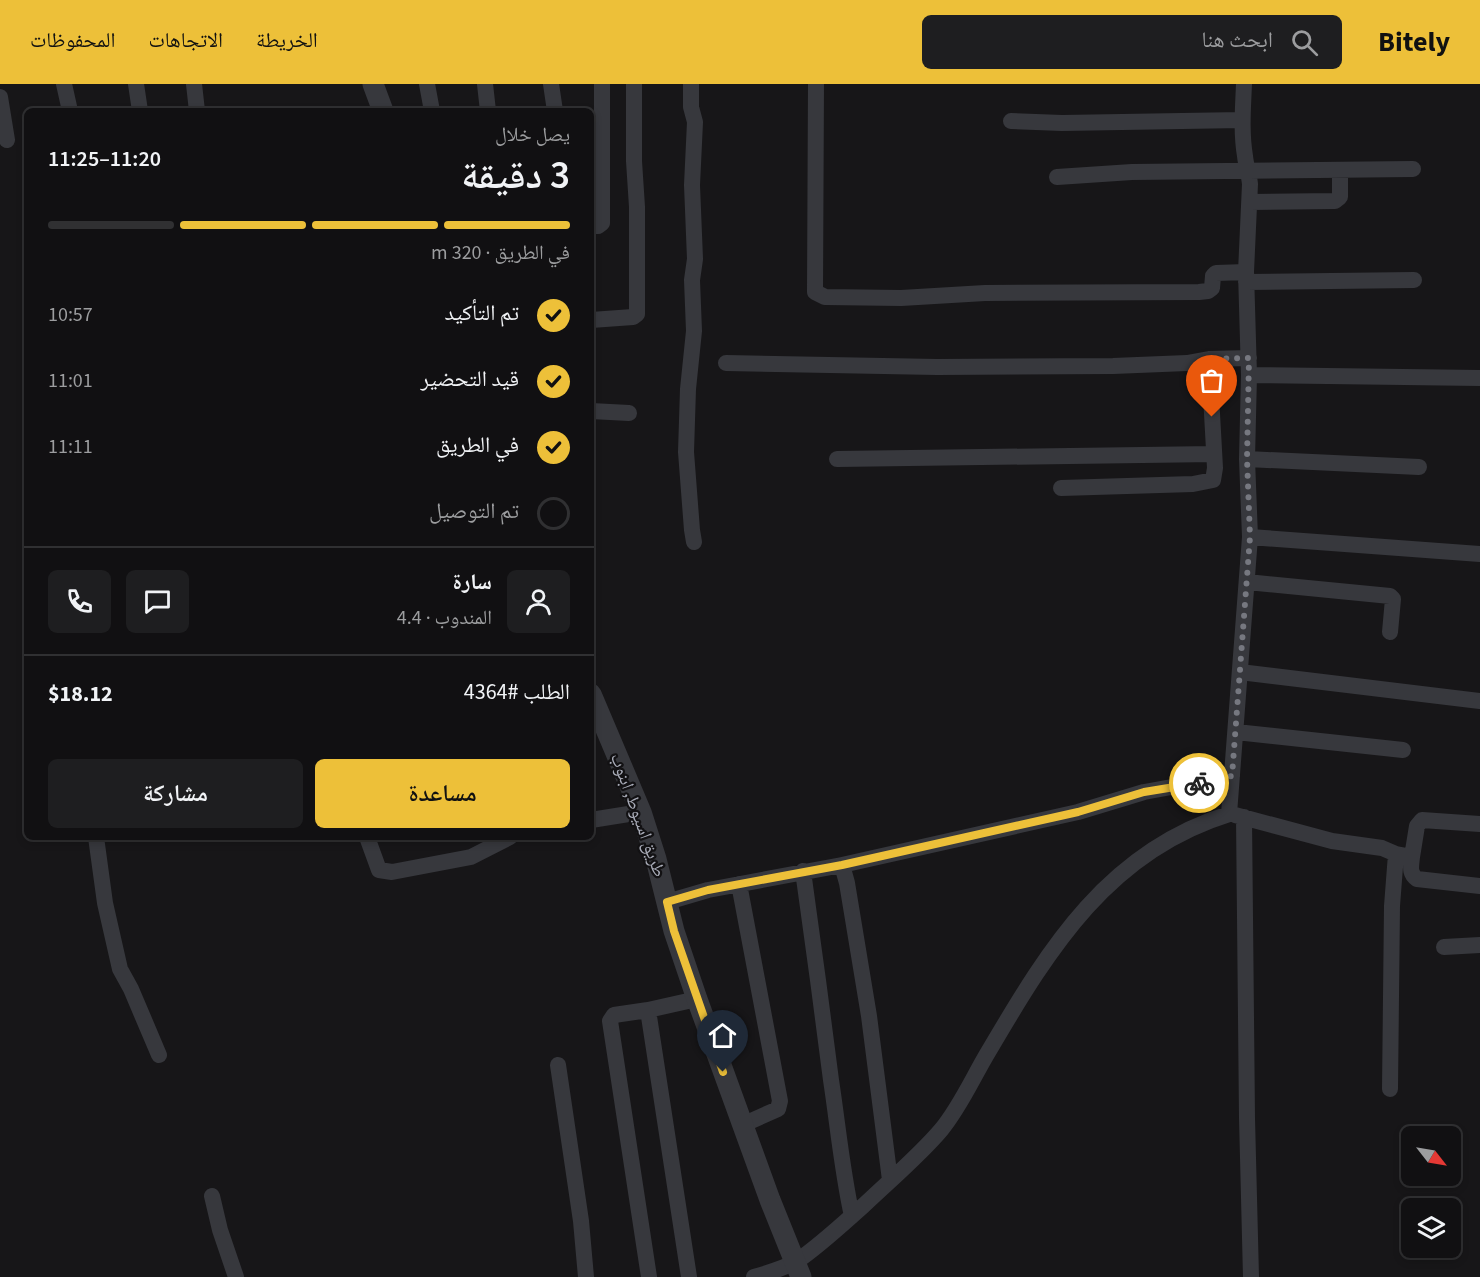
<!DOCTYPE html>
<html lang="ar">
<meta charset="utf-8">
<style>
:root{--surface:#111012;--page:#1e1e20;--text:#f1f3f6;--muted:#9c9d9f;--line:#303032;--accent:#edc039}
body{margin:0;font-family:"Source Sans 3","Noto Naskh Arabic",sans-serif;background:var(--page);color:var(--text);direction:rtl;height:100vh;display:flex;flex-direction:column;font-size:22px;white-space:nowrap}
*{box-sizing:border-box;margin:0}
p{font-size:20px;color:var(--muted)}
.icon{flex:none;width:33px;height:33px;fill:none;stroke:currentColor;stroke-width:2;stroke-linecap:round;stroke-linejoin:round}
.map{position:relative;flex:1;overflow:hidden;direction:ltr}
.side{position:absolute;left:24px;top:24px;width:570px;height:732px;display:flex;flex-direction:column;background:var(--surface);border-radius:9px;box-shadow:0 3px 9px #0003,0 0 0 2px var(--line);direction:rtl}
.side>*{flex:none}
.needle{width:39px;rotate:121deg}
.controls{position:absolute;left:1401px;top:1042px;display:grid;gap:12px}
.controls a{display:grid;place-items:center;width:60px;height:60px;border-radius:9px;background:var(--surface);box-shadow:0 3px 9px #0003,0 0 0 2px var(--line);font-size:30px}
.pin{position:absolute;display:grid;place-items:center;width:51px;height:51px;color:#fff;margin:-62px -26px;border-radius:50% 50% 50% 0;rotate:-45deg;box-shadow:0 0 6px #0007}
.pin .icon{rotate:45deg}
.courier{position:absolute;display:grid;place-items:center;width:60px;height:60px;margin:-30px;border:4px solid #edc039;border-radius:50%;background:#fff;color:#222;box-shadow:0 2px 8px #0007}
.summary em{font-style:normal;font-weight:600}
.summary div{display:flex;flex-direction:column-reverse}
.summary{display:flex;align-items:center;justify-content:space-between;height:102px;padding:0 24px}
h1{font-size:39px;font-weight:600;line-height:45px}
.bar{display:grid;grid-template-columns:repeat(4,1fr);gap:9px 6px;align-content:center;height:72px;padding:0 24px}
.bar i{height:8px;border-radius:4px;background:var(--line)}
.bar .on{background:var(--accent)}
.bar p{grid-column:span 4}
.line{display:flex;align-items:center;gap:15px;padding:0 24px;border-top:2px solid var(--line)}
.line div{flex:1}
.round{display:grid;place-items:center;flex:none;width:63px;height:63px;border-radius:9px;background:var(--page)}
ol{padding:0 24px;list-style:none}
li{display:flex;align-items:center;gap:18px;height:66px}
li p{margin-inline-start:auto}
li .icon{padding:6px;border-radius:50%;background:var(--accent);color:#111;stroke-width:4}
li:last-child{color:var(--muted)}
li i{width:33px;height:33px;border:3px solid var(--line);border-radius:50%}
.action{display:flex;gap:12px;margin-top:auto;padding:12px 24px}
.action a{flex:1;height:69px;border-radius:9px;background:var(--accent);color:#111;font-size:24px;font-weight:600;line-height:69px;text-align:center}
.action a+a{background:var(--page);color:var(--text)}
header{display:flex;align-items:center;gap:36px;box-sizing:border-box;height:84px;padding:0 30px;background:var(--accent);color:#111}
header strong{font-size:28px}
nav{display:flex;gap:33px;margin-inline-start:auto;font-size:21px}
.search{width:420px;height:54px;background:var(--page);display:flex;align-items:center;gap:15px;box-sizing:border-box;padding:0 21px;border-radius:9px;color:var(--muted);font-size:22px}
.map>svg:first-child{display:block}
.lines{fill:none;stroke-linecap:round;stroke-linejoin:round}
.minor{stroke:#37383d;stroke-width:16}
.tertiary{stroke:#37383d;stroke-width:21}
.done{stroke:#767880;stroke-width:6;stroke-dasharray:0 10.8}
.route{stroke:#edc039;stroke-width:8}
.labels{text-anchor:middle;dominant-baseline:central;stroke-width:4.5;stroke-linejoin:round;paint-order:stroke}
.street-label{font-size:18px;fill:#a9acb8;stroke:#121113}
</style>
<header>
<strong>Bitely</strong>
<div class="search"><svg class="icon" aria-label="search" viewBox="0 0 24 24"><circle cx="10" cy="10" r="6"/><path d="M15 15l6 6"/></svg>ابحث هنا</div>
<nav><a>الخريطة</a><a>الاتجاهات</a><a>المحفوظات</a></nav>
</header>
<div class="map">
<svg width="1480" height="1193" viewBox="0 0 1480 1193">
<rect width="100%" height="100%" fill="#171618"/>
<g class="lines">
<path class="minor" d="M64,0L70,27
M136,0L140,27
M194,0L197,27
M427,0L432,27
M485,0L488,27
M551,0L555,27
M691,0V23L695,38L692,101L695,175L692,196L694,247L688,305L686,368L692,446L694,458
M816,0L815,208L825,213L901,214L985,209L1199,208L1208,207L1212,204L1213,192L1216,189L1246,188
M0,13L7,56
M1011,37L1062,39L1242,36
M1057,93L1132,88L1413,85
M1250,118L1335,117L1340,113V87
M591,142H598L602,139V0
M1246,198L1414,196
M591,236L633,233L637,230V123L634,77V0
M726,279L937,283L1113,282L1187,279L1209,275L1249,274
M1249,291L1480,294
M591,327L629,329
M837,375L1214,370
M1247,375L1419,383
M1061,404L1193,400L1213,396L1215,384L1209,275
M1250,453L1480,470
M1247,498L1390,512L1393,515L1390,548
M1240,588L1480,617
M1236,648L1403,666
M1235,731L1332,757L1382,764L1396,770L1392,822L1390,1005
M1244,733L1247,1034L1251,1193
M591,736L641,728
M96,753L105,819L120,885L131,905L159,971
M367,753L379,786L392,788L471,773L510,753
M1396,770L1412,773C1411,783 1409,789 1417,795L1480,802
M1412,773L1417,742L1422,736L1480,740
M842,781L847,799L869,932L890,1096
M803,787C813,857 822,926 831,996C838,1042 842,1087 852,1132
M739,800L780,1017L778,1025L742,1041
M667,818L708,806L842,781L1078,728L1144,708L1232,692
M1444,863L1480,861
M648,926L689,1193
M558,981L581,1137L586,1193
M212,1112L220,1146L236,1193
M649,1193L610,937L614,931L648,926L697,915
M754,1193C768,1189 785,1184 797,1177C818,1163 844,1139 863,1122C888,1098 919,1072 941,1046C961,1022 974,991 990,965C1050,863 1109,767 1229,730L1250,453L1247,375L1249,291L1246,188L1250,100C1249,90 1246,82 1245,72C1241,48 1243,24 1244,0"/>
<path class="tertiary" d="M373,0L383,27
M591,610L641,728L656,775L674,847L697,915L770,1116L801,1193"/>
</g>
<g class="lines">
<path class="done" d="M1199,699L1232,692L1250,453L1247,375L1249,274L1209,275L1212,333"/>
<path class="route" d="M723,988L674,847L667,818L708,806L842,781L1078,728L1144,708L1199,699"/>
</g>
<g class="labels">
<g class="street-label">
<text transform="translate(638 731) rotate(70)">طريق اسيوط, ابنوب</text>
</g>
</g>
</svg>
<div class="controls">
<a><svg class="needle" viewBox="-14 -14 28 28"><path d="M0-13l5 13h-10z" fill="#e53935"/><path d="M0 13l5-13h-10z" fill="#9c9d9f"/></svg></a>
<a><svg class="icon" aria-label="layers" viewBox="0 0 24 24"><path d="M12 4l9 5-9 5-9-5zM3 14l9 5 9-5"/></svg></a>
</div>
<div class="pin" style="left:1212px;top:333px;background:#ea580c"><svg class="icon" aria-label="bag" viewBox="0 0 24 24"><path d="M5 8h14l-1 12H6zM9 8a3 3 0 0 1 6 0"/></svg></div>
<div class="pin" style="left:723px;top:988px;background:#1f2937"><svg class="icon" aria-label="home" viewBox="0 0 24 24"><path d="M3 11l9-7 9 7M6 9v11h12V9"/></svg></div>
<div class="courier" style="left:1199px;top:699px"><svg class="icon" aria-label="bike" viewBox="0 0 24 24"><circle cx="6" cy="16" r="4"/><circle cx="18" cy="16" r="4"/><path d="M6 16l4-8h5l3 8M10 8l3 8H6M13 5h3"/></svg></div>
<section class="side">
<div class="summary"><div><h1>3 دقيقة</h1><p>يصل خلال</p></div><em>11:20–11:25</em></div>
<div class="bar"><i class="on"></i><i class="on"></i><i class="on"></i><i></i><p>في الطريق · 320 m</p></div>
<ol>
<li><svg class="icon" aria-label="check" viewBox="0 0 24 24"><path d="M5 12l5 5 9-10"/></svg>تم التأكيد<p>10:57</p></li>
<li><svg class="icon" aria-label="check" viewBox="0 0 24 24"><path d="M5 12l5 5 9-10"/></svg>قيد التحضير<p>11:01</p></li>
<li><svg class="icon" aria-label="check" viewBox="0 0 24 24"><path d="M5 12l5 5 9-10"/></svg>في الطريق<p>11:11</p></li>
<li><i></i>تم التوصيل</li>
</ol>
<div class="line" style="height:108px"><a class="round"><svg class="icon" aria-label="person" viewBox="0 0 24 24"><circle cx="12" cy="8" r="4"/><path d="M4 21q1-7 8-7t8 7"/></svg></a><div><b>سارة</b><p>المندوب · 4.4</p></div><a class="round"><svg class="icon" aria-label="chat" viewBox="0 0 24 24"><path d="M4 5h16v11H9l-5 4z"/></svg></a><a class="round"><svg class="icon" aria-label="phone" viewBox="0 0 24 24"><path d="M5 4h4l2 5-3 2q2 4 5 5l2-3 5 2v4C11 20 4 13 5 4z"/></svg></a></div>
<div class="line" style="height:78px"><div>الطلب #4364</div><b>$18.12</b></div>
<div class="action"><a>مساعدة</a><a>مشاركة</a></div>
</section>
</div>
